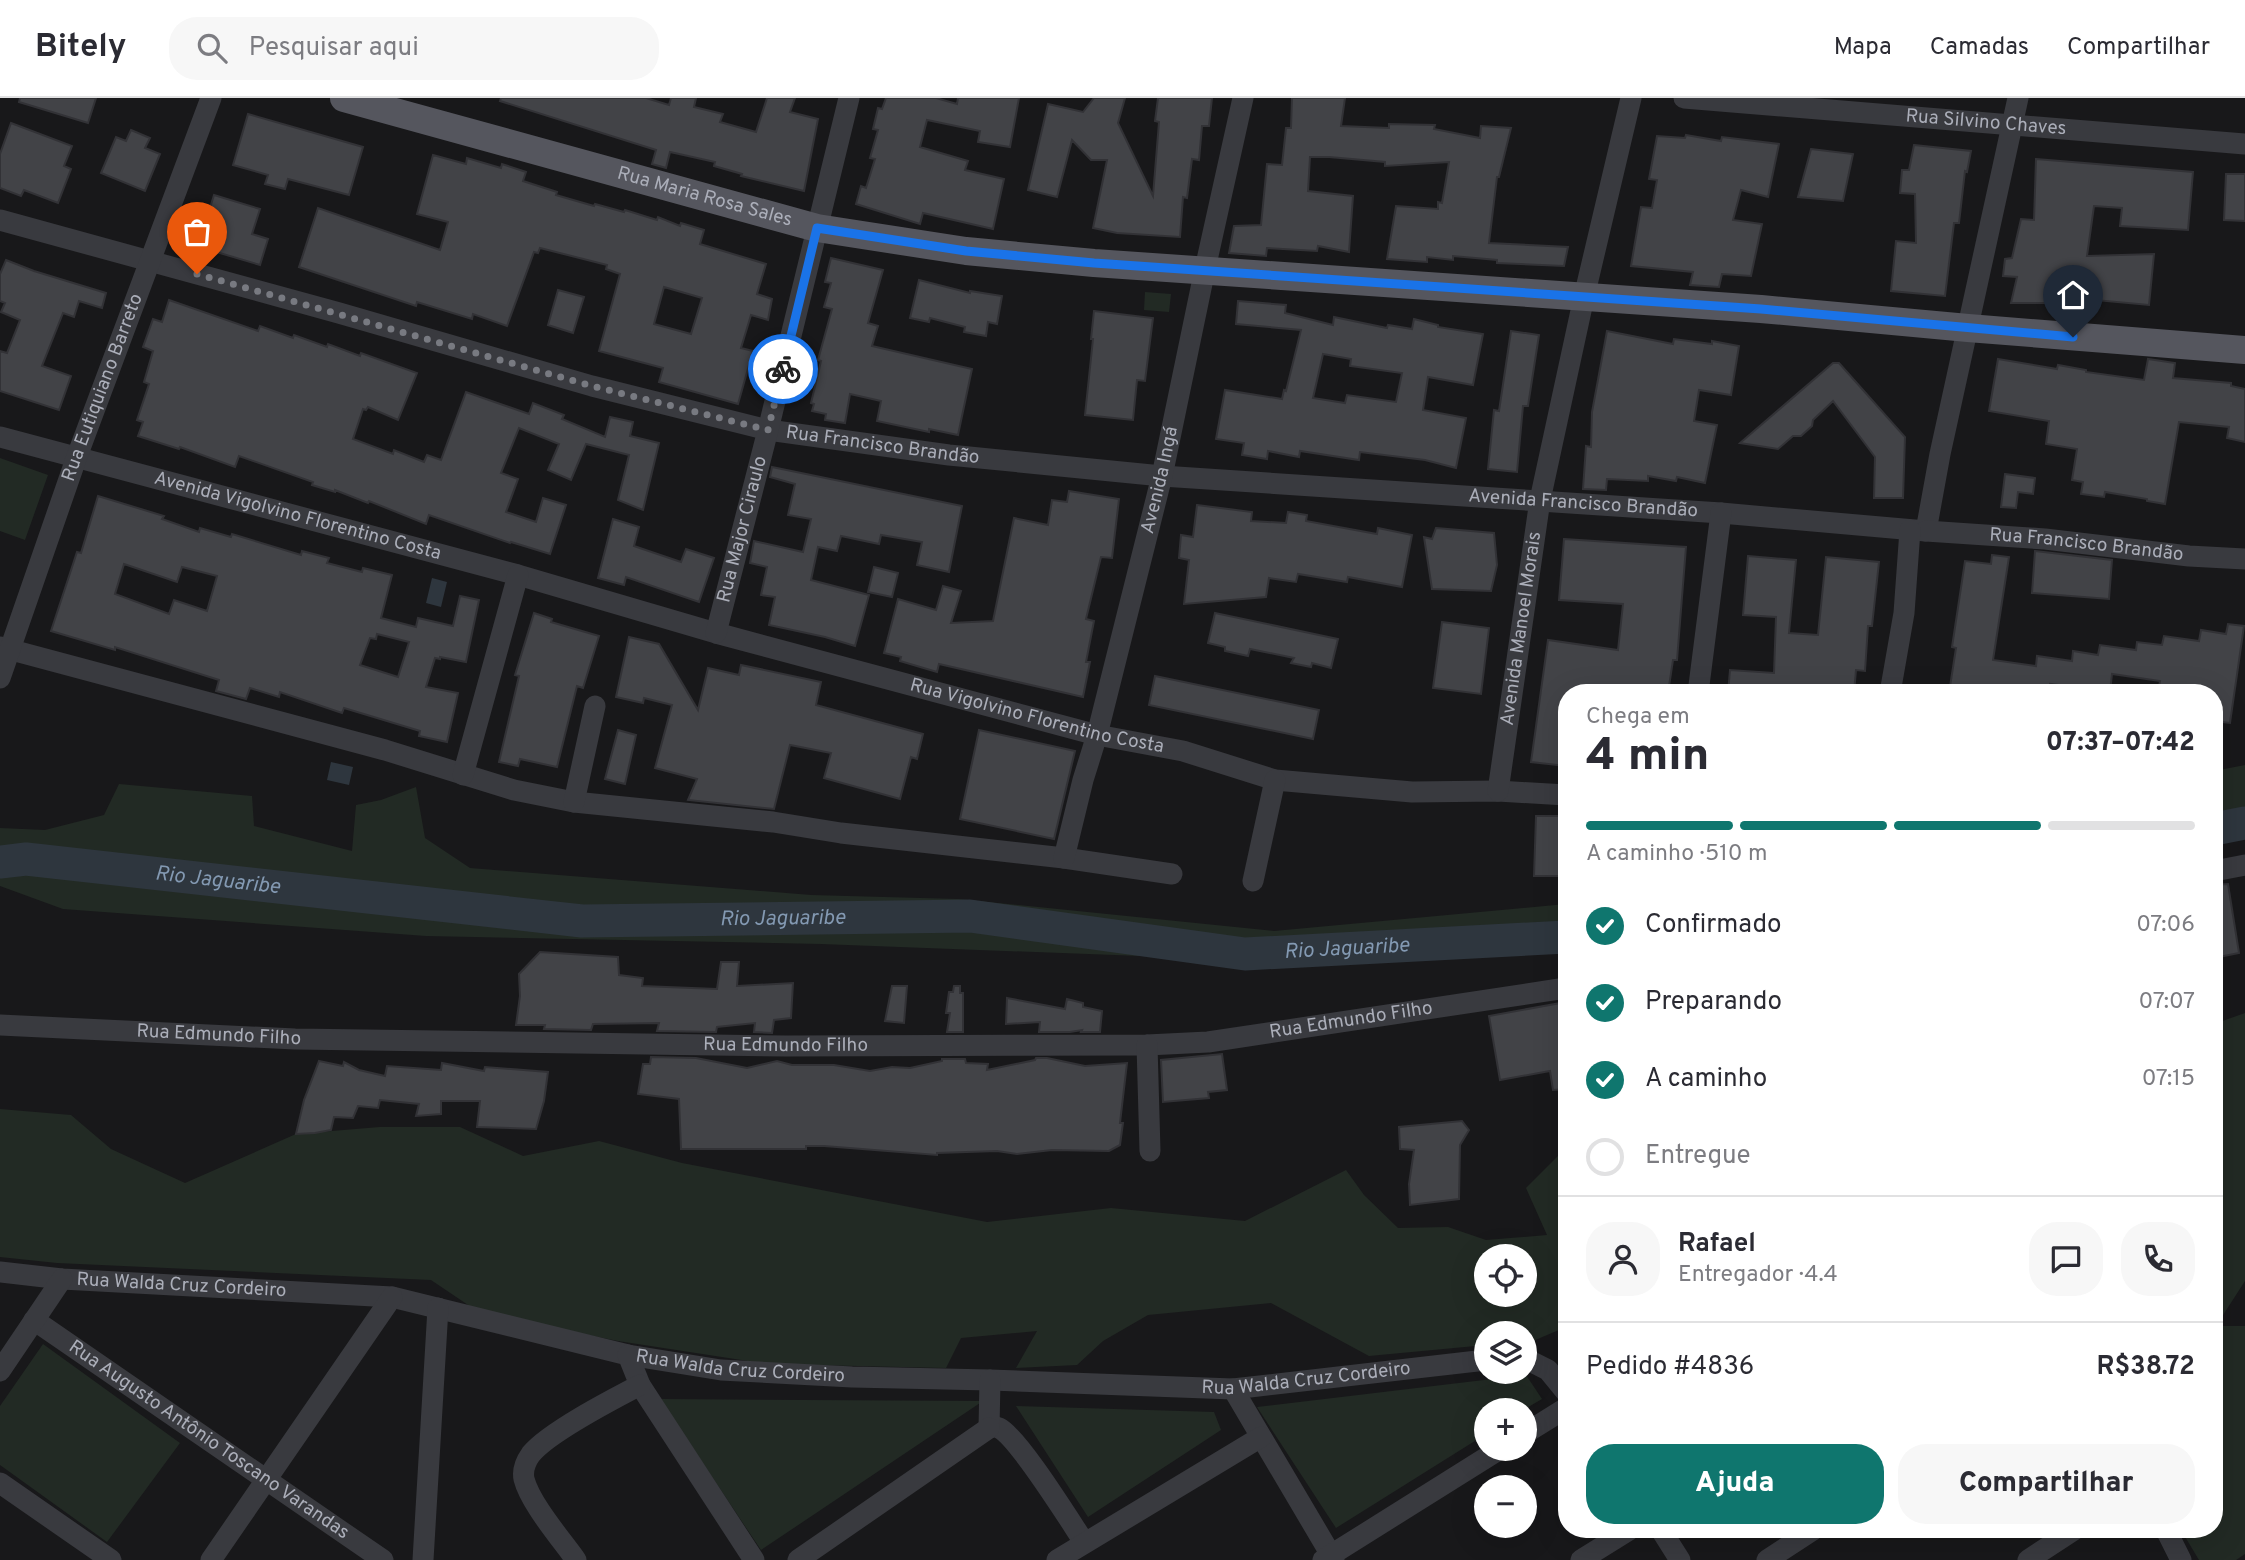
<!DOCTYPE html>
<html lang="pt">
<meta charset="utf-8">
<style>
:root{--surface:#fff;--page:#f7f7f7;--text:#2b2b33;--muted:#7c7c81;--line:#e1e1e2;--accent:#0f766e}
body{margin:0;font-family:Overpass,sans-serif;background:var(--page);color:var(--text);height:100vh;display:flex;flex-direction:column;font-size:26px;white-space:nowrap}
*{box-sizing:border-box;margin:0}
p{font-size:23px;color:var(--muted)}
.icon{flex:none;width:38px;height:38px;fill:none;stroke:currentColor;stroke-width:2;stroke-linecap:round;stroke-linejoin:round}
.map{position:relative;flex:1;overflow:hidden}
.details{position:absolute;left:1558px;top:586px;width:665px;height:854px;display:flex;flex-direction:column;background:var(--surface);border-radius:28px;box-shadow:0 7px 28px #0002}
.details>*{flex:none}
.buttons{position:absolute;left:1474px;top:1146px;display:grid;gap:14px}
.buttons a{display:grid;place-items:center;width:63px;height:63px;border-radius:50%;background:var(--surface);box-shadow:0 7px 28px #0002;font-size:35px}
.pin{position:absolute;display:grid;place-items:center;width:60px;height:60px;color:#fff;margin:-72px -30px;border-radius:50% 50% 50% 0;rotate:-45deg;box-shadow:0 0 7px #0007}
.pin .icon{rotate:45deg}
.courier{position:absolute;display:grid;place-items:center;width:70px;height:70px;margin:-35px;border:5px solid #1a73e8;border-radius:50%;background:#fff;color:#222;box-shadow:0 2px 9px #0007}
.head em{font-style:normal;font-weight:800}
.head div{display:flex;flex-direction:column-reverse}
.head{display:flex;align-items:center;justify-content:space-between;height:119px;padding:0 28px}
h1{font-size:46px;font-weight:800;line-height:52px}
.bar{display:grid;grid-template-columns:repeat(4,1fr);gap:10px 7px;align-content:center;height:84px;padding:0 28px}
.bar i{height:9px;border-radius:5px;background:var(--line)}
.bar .current{background:var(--accent)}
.bar p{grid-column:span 4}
.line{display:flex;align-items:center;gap:18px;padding:0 28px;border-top:2px solid var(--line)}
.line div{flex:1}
.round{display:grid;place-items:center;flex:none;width:74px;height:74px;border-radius:28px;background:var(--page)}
ol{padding:0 28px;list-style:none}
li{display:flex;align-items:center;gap:21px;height:77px}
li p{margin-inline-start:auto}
li .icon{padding:7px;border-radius:50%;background:var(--accent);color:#fff;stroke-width:4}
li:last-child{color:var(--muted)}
li i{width:38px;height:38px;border:4px solid var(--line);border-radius:50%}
.primary-button{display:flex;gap:14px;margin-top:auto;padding:14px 28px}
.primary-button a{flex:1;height:80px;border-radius:28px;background:var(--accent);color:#fff;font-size:28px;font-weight:800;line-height:80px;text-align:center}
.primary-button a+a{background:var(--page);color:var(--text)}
header{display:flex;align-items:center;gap:42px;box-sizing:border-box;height:98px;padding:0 35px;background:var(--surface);border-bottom:2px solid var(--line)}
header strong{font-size:33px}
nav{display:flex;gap:38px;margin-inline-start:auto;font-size:24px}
.search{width:490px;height:63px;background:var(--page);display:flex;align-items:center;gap:18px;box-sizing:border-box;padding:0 24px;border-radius:28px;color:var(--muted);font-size:26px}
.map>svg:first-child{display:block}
.green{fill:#222a24;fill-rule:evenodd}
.water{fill:#2e363e}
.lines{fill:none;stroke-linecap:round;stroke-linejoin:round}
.river{stroke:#2e363e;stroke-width:33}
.building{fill:#424347;stroke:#323236;stroke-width:2;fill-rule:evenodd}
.minor{stroke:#393a3f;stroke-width:21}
.major{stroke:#55565e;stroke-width:28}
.done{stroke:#787a81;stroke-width:7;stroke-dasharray:0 12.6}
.route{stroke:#1a73e8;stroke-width:9}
.labels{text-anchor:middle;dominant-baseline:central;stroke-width:6;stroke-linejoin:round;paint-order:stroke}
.street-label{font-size:19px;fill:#abaeb9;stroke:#131315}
.water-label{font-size:21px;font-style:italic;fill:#8399b2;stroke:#131315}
</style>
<header>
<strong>Bitely</strong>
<div class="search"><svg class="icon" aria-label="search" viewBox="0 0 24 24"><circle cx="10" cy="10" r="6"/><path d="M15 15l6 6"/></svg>Pesquisar aqui</div>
<nav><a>Mapa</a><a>Camadas</a><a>Compartilhar</a></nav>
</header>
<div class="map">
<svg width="2245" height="1462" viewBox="0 0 2245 1462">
<rect width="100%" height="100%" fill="#18181a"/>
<path class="green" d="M1145,194L1171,196L1169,214L1144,212Z
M0,360L48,377L25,442L0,433Z
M2245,667V732L2214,738V673Z
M119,686L252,698L254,728L352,753L356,707L381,702L416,689L425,740L470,770L811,797L958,801L1274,833L1566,806V851L1355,866L821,846L426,838L63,811L0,788V730L45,732L104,717Z
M2245,915V1183L2216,1228H2245V1456L2236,1462H2199L2181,1432H2214V926Z
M0,1011L71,1017L111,1051L185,1085L296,1036L380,1029H460L523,1058L599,1043L682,1065L987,1124L1111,1110L1245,1123L1346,1072L1364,1097L1398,1130L1448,1129L1486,1142L1547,1137L1526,1090L1561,1055H1566V1229L1533,1243L1524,1244V1236H1486V1247L1369,1258L1271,1205L1148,1217L1103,1243L1077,1267L1016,1270L1037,1233L961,1240L946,1270L768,1266L618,1243L480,1215L431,1182L57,1165L0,1159ZM1486,1158H1524V1197H1486Z
M43,1246L180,1345L107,1444L0,1367V1308Z
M1526,1277L1542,1301L1523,1312H1486V1336L1336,1430L1257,1309Z
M660,1301L983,1303L761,1452Z
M1016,1308L1214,1314L1221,1332L1088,1419Z"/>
<path class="water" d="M432,480L447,484L441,509L426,505Z
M331,664L353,669L349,687L327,682Z"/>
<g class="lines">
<g class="river">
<path d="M2214,731L2245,725"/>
<path id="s1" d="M0,764L26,761L582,823L970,818L1245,856L1566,839"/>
</g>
</g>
<path class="building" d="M20,0H96L88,25L19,4Z
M501,0H646L669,7L671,0H696L694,9L723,16L720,24L756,34L767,0H795L790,14L818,21L804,93L741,78L742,76L714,68L715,64L670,54L666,70L652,66L656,52L500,3Z
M886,0H936L957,6L958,0H1019L1010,49L978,44L980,33L927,22L920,49L968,63L965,72L1004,81L993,131L923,115L920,126L856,106L861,88L866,90L875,61L870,60L878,32L873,31L878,10L882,11Z
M1094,0H1125L1118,25L1153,98L1159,24L1155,23L1158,0H1212L1209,28H1202L1199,62L1192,61L1187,100L1183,99L1180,139L1117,135L1093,130L1107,62H1091L1072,42L1057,99L1028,92L1048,6L1083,14Z
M1292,0H1345L1341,28L1389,30V26L1435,27L1434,31L1480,40L1481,28L1511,30L1499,79H1497L1489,145L1568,149L1564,168L1497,165V162L1453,158V162L1427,159V164L1387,161L1396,108L1438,111V104L1442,105L1449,64L1385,68V64L1329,59H1310L1308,93L1353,98L1349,154L1318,148L1317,153L1267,150L1266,158L1229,155L1234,128L1261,127L1267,66L1282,67L1286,30H1291Z
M248,16L363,49L349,97L288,81L285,91L265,86L268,77L233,67Z
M11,25L72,48L64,68L71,71L58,105L24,92L21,98L0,90V56Z
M131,32L150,40L145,50L160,56L145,93L101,75L116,39L126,43Z
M1686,37L1721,43L1722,39L1779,46L1768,99L1741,92L1733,122L1762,126L1751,178L1722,176L1719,189L1690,187L1693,174L1631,168L1641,109L1652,110L1657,82L1649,81L1657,38L1685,40Z
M1914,47L1971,53L1967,74L1965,73L1959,125H1954L1945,198L1891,193L1896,143L1916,145L1915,96L1900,95L1902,72H1909Z
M1811,51L1853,56L1843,103L1798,99Z
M433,57L466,66L467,60L501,70L502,66L526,74L523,83L557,94L556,97L594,108L595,106L624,114L625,112L657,122L658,119L680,128L681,125L704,132L700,146L766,166L757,196L772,201L768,222L751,217L741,250L753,253L738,306L659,284L663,270L599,253L620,176L606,171L607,167L540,150L538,155L534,154L507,228L473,216L472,221L417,204L416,208L299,169L318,110L440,152L448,124L417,116ZM664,189L702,200L691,236L654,226Z
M2036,61L2193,74L2188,132L2120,128L2122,110L2094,108L2087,158L2154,156L2149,207L2085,201L2084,205H2011L2017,179L2003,178L2005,161L2012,160L2021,121L2034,122Z
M2226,76H2245V123L2224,122Z
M214,97L260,111L252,136L268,141L260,167L193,147L201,121L206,123Z
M831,160L883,172L868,225L878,228L872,248L972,271L958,337L929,331V334L877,323L881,303L850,296L845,325L825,322L826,316L812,313L814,306L811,305L821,263L818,262L832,211L824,209L831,185L825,184Z
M6,162L34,173L106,195L102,210L79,203L74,219L63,215L42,268L71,278L59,312L0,293V253L7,255L20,222L1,214L5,205L0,203V176Z
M919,182L970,195V193L1002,198L997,226L988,224L986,238L964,234L965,229L930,220L929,224L910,220Z
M558,192L584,199L573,235L548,227Z
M169,202L258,233L260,228L293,240L294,237L327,249L328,246L360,258L361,255L417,275L398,322L368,309L366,312L363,311L353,341L393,356L394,352L424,364L427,357L441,362L466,294L529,316L533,305L564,317L562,321L605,339L610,319L633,324L630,338L659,345L643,412L618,402L629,357L586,346L571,382L548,372L559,346L519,330L501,375L518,381L506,414L536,424L543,400L566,407L550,456L511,444L510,445L429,417L426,426L369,403L368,405L335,392V394L312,387L313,384L239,358L235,369L180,349L179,351L138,338L143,324L137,322L149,286L144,284L153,253L143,249L153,221L162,224Z
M1238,203L1286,207L1285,215L1333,227L1334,219L1387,230L1388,227L1412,231L1414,221L1438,227V229L1483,236L1473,287L1428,279L1423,312L1466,320L1456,370L1425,362L1360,354L1359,362L1300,353L1299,359L1268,353L1267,361L1242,357L1244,345L1216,341L1225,292L1282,301L1284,292L1286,293L1301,232L1236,226ZM1323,256L1351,261L1350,268L1402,275L1396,304L1347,297L1345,305L1313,300Z
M1094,213L1153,220L1145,283L1137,282L1133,322L1085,317L1093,241H1091Z
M1511,233L1539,237L1528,308H1523L1517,374L1488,371L1494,312L1499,313Z
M1607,233L1673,246L1674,241L1712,246V243L1739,248L1731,297L1699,292L1694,323L1717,327L1705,385L1677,379L1676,383L1648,378V383L1607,381L1606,392L1583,391L1586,348L1591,349L1592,314Z
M1998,261L2057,271L2058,267L2086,272V274L2144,282L2148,261L2175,265L2173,280L2231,285V288L2245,291V344L2227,340L2229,329L2179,324L2165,406L2147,403V401L2105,394L2104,399L2081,396L2083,384L2072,382L2077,351L2046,346L2049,323L1989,313Z
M1833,265H1839L1905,339L1903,400H1874L1875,359L1833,303L1813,322L1812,328L1801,338H1793L1778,351L1740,345Z
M772,369L962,408L949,474L917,467L922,444L881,437L879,446L841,438L837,453L818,449L811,482L869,497L855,548L825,539L769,527L775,499L761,497L767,469L750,465L754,443L803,454L811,421L788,417L795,386L770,379Z
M2005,376L2035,380L2033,396L2018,394L2016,410L2001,409Z
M1069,393L1119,401L1112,460L1101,459L1086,521L1094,523L1086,564H1090L1083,599L939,566L937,574L900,563L901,559L884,555L898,501L936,512L943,488L961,493L951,525L993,523L1014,420L1048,427L1052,402L1067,404Z
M98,398L164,418L162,421L199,434L200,430L231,439L232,436L301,457L302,453L329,460L327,465L362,474L363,470L392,477L381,520L416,529L418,520L453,528L460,498L479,502L466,564L440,559V561L435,560L426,589L458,595L447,644L419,638L420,633L344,610L342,615L280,594L279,599L250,590L246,601L216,593L219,582L115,549V552L51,533L77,454L81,455ZM124,466L177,484L182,469L217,478L207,513L174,502L169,516L115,496ZM377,536L409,544L398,579L360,567L370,540L376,541Z
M1197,407L1252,414L1251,423L1286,425L1288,414L1307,417L1306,423L1377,436L1378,430L1412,437L1402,489L1348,479L1347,484L1298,476L1296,484L1269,480L1266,499L1184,506L1189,462L1179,460L1181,437L1193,439Z
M613,421L639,429L634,448L681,464L686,451L714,460L699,504L626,479L624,487L598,480Z
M1436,430L1494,435L1497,467L1491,493L1432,491L1424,439L1432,441Z
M1564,441L1686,449L1677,562H1673L1668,595H1566V668L1531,664L1548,542L1618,552L1623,506L1559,502Z
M2035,453L2112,462L2109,501L2032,495Z
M1992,457L2009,459L1993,562L2036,568L2037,558L2072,563L2073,553L2098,557L2100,547L2136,552L2137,544L2162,547L2164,538L2199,543L2201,532L2226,536L2228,526L2244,528L2230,625L2214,623V595H2158L2160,583L2112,576L2110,594L2050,586L2049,595H1949L1956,550L1952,549L1965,463L1991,466Z
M1748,458L1796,462L1789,535L1818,537L1826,459L1879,464L1872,528H1868L1865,573L1856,572L1854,595H1728L1730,572L1774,575L1776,519L1743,517Z
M874,469L898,475L892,499L868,494Z
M534,515L552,521L551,524L599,538L583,590L577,588L557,669L520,661L518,668L499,664L519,578L515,577Z
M1215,515L1338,541L1331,570L1312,565L1311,569L1291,565L1294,560L1250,551L1248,558L1225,553V549L1208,545Z
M1442,524L1489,530L1481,596L1433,590Z
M629,539L659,546L698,612L708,570L739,577L741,567L821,584L816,607L923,636L917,661L911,659L900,701L824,680L831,655L790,647L774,711L688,702L697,681L655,670L672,607L644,600L643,605L616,599Z
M1155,578L1319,612L1313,641L1149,607Z
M618,632L636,637L625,686L605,681Z
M979,632L1075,653L1054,741L960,721Z
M1536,718H1566V778H1534Z
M2228,786L2239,855L2214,860V787Z
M540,854L618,859L619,877L643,880L642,888L717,891L721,864H739L737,888L793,885L791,920L774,922L772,935L754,934L755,925L717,929L716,934L657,933L659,925L593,926L591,932L544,931L545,927H516L520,898L519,876Z
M892,888H907L904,925L885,923Z
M954,888H960V895H963V934H947L950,915H946L949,894H953Z
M1007,900L1065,911L1067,901L1083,905V909L1102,913L1100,934H1081L1082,932L1070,934H1039L1040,924L1006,926Z
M1566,904V991L1553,992L1550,973L1500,982L1489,918Z
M1222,956L1227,992L1208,994L1209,1000L1163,1004L1161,962Z
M651,959L696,960L747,970L777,963L792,967H834L870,973L892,969L910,970L942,963V961H965L966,965L988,966L987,972L1035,962L1036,960H1047L1085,968L1127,965L1120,1025H1123L1120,1047L1109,1053L1052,1052L1017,1056L997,1053L937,1055V1057L824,1048H806V1051H681L679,1001L638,996L643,966H650Z
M319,963L343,968L344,964L359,972L385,978L387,968L441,972L442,965L484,973L485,969L548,974L544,1003L536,1031L477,1029L480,1003H441V1016L416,1018L419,1006L380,1002L378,1010L358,1008L353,1020L334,1019L331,1032L315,1035L296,1036L304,1002Z
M1462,1023L1469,1032L1460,1047L1459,1101L1410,1107L1409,1086L1414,1052L1400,1051L1399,1029Z"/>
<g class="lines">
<g class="minor">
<path id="s2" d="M1684,0L2245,46"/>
<path id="s3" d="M0,122L339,215L592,288L768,332L949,357L1162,378L1721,415L1926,433L1940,356L2018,0"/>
<path id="s4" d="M0,339L518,477L716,535L1097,637L1183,653L1275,682L1412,694L1498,693L1566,697"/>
<path id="s5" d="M1926,433L2045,441L2189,458L2245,461"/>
<path id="s6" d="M716,535L768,332L849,0"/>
<path d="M0,549L385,652L514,692L574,704L773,724L841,735L1064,760L1172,776"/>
<path id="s7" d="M0,580L76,361L211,0"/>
<path d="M1698,595L1721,415"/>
<path d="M1890,595L1904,515L1910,432"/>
<path d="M463,677L518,477"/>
<path id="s8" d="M1498,693L1540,402L1584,199L1631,0"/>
<path d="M574,704L595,608"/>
<path id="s9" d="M1064,760L1083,682L1097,637L1162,378L1205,171L1243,0"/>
<path d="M2214,773L2245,767"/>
<path d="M1253,783L1275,682"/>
<path id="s10" d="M0,927L295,941L786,948L1147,947L1208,944L1566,890"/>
<path d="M1147,947L1150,1053"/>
<path id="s11" d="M0,1174L62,1181L392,1199L628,1257L721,1272L852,1279L990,1282L1233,1291L1486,1262"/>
<path id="s12" d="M34,1222L383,1462"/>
<path d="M628,1257L640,1287L754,1462"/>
<path d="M1524,1260L1548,1272L1566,1294"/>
<path d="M0,1273L62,1181"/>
<path d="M1233,1291L1334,1462"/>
<path d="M989,1330C993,1329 995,1328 999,1330C1018,1339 1070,1423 1084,1444"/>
<path d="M989,1330L990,1282"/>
<path d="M1524,1336L1566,1310"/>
<path d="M0,1385L111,1462"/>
<path d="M1661,1432L1680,1462"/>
<path d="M2166,1432L2181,1462"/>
<path d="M211,1462L392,1199"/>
<path d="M423,1462L438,1210"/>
<path d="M576,1462C561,1441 530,1405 524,1381C522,1371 526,1363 531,1356C549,1334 613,1301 640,1287"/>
<path d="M798,1462L989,1330"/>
<path d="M1057,1462L1261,1339"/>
<path d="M1323,1462L1500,1351"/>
<path d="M1581,1462L1629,1432"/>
<path d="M1767,1462L1813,1432"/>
<path d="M2028,1462L2074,1432"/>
</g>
<path class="major" id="s13" d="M344,0L817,130L966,153L1094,165L1761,211L1968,230L2245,252"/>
</g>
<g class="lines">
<path class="done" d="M197,176L592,288L768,332L783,271"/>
<path class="route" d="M783,271L817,130L966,153L1094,165L1761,211L2073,239"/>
</g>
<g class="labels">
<g class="street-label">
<text stroke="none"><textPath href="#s2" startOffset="303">Rua Silvino Chaves</textPath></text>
<text stroke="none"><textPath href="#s13" startOffset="374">Rua Maria Rosa Sales</textPath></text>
<text stroke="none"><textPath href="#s7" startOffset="308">Rua Eutiquiano Barreto</textPath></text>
<text stroke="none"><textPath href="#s3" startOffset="912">Rua Francisco Brandão</textPath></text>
<text stroke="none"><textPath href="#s9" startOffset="390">Avenida Ingá</textPath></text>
<text stroke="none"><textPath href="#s3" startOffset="1615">Avenida Francisco Brandão</textPath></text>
<text stroke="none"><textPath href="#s4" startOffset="308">Avenida Vigolvino Florentino Costa</textPath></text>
<text stroke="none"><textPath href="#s6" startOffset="107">Rua Major Ciraulo</textPath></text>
<text stroke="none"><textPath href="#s5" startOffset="161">Rua Francisco Brandão</textPath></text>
<text stroke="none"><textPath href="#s8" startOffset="164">Avenida Manoel Morais</textPath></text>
<text stroke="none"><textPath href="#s4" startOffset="1074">Rua Vigolvino Florentino Costa</textPath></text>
<text stroke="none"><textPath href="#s10" startOffset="1353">Rua Edmundo Filho</textPath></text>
<text stroke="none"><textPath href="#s10" startOffset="219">Rua Edmundo Filho</textPath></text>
<text stroke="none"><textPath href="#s10" startOffset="786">Rua Edmundo Filho</textPath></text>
<text stroke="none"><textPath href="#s11" startOffset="182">Rua Walda Cruz Cordeiro</textPath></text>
<text stroke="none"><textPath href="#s11" startOffset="749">Rua Walda Cruz Cordeiro</textPath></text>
<text stroke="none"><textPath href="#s11" startOffset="1316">Rua Walda Cruz Cordeiro</textPath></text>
<text stroke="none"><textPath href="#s12" startOffset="212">Rua Augusto Antônio Toscano Varandas</textPath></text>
</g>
<g class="water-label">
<text stroke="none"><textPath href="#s1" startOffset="219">Rio Jaguaribe</textPath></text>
<text stroke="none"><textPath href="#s1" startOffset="786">Rio Jaguaribe</textPath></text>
<text stroke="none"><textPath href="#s1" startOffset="1353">Rio Jaguaribe</textPath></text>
</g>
</g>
</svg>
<div class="buttons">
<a><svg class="icon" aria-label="locate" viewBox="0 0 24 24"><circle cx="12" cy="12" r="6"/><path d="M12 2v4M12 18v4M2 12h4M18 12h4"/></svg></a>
<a><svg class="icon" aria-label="layers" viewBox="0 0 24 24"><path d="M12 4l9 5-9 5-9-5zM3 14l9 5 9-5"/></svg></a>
<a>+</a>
<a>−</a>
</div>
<div class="pin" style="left:197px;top:176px;background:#ea580c"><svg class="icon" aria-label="bag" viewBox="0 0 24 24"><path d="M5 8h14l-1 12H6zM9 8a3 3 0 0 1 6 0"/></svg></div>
<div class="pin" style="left:2073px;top:239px;background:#1f2937"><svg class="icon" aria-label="home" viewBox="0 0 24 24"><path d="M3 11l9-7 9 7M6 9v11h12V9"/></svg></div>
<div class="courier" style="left:783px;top:271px"><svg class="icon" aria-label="bike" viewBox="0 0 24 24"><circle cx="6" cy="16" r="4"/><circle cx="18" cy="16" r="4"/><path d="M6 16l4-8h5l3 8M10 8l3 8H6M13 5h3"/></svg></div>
<section class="details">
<div class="head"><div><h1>4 min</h1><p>Chega em</p></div><em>07:37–07:42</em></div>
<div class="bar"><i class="current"></i><i class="current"></i><i class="current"></i><i></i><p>A caminho · 510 m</p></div>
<ol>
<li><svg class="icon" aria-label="check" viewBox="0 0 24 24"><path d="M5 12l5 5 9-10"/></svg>Confirmado<p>07:06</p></li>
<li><svg class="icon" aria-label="check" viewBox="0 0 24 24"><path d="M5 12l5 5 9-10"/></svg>Preparando<p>07:07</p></li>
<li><svg class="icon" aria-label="check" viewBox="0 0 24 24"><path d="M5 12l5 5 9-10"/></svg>A caminho<p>07:15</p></li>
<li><i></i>Entregue</li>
</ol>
<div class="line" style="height:126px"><a class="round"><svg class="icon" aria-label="person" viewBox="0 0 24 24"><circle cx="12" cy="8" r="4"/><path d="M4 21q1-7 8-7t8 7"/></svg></a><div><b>Rafael</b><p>Entregador · 4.4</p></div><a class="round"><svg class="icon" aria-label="chat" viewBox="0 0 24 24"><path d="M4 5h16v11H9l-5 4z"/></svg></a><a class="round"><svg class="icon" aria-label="phone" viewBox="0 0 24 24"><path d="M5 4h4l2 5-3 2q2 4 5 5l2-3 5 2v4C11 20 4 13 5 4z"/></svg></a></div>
<div class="line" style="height:91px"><div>Pedido #4836</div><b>R$38.72</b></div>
<div class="primary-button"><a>Ajuda</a><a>Compartilhar</a></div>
</section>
</div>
